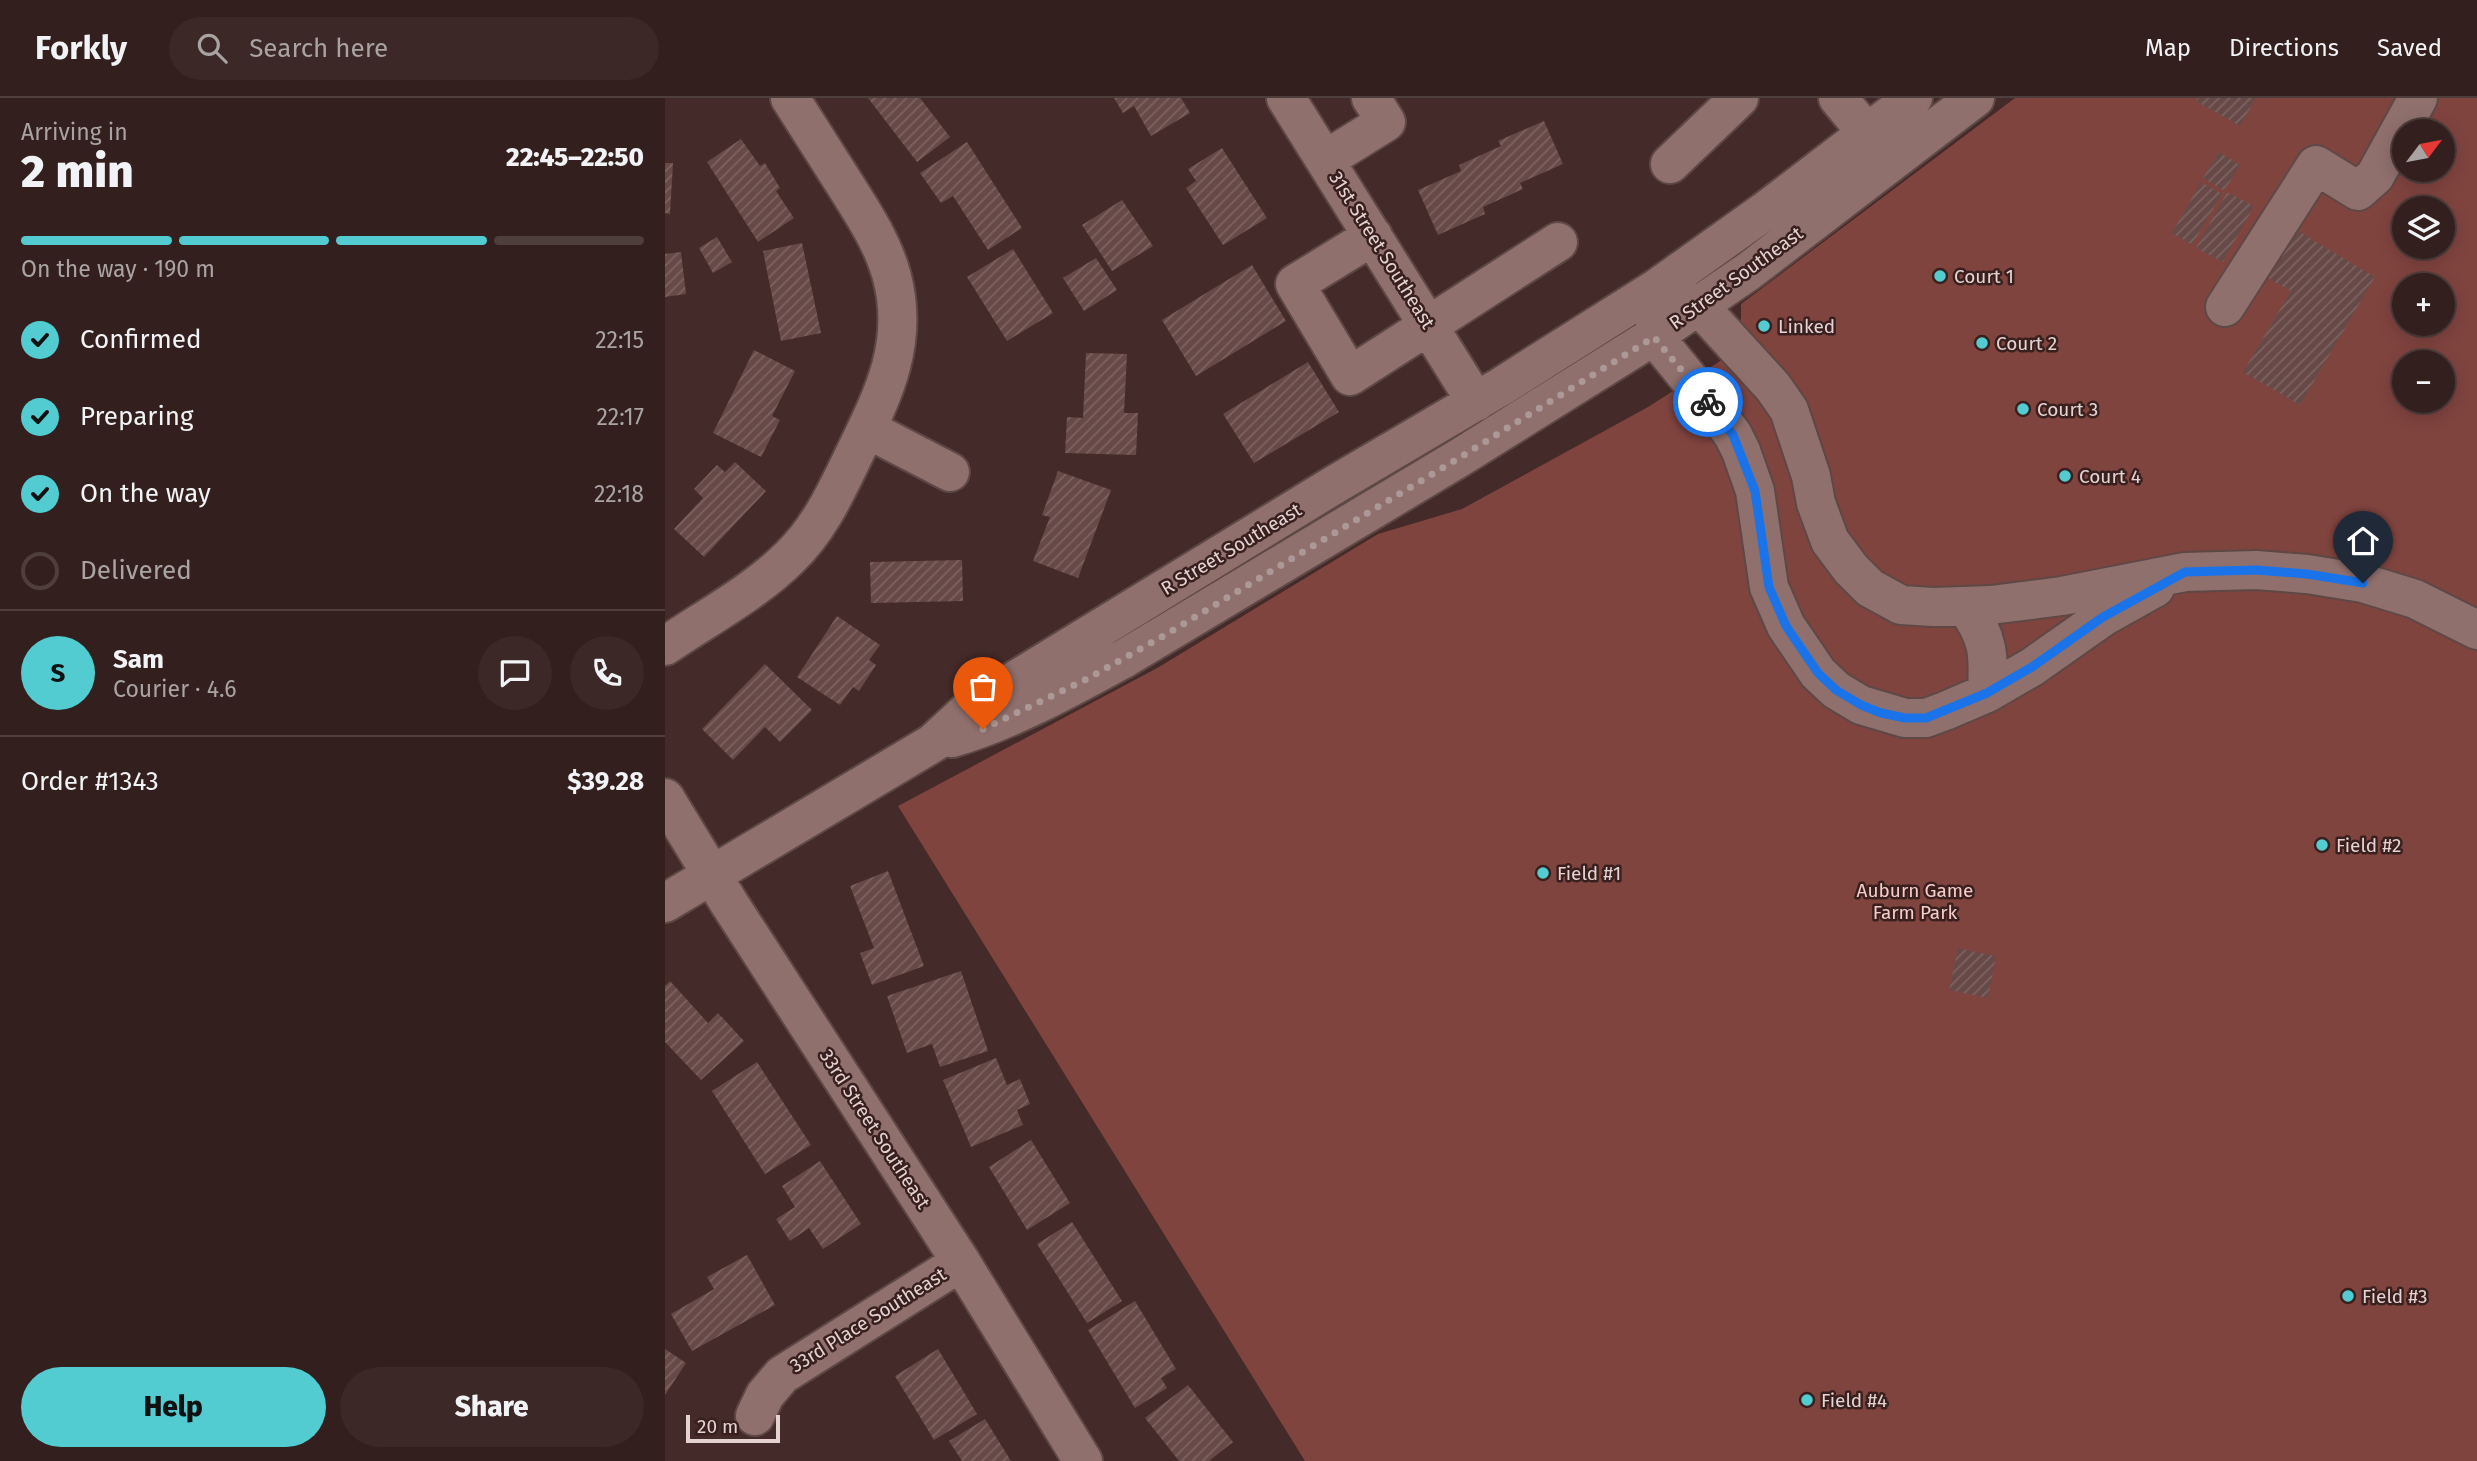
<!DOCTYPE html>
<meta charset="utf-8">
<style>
:root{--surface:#33201e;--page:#3b2827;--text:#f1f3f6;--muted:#a9a3a4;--line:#4e3e3c;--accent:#52ccd0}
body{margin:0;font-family:"Fira Sans",sans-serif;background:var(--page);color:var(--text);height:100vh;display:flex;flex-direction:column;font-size:26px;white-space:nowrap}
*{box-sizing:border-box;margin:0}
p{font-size:23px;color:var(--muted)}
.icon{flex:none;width:38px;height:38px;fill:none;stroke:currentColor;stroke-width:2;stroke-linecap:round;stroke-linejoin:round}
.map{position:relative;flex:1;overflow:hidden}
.side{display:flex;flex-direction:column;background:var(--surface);width:665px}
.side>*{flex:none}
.needle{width:46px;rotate:58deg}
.fabs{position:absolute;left:1727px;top:21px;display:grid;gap:14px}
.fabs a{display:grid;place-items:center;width:63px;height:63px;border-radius:50%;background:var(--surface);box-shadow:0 4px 18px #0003,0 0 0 2px var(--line);font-size:35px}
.scale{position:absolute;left:21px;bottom:18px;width:94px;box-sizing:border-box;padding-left:7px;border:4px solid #e4d3d1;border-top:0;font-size:19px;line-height:24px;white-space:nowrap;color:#e4d3d1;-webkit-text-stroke:5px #39201e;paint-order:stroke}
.pin{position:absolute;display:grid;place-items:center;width:60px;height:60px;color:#fff;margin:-72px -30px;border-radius:50% 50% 50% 0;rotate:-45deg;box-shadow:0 0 7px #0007}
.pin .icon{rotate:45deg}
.courier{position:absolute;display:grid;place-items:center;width:70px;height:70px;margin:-35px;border:5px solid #1a73e8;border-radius:50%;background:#fff;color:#222;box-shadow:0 2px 9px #0007}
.summary em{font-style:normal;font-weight:800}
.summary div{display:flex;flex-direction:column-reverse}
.summary{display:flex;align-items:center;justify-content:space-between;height:119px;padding:0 21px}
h1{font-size:46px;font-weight:800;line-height:52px}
.bar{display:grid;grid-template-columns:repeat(4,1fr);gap:10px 7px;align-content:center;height:84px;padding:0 21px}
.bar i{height:9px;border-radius:5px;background:var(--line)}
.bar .on{background:var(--accent)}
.bar p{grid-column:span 4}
.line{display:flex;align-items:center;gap:18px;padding:0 21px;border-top:2px solid var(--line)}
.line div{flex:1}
.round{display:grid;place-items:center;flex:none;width:74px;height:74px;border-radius:37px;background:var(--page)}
ol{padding:0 21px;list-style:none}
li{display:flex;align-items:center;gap:21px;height:77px}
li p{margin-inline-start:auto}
li .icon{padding:7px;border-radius:50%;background:var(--accent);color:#111;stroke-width:4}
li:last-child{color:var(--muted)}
li i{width:38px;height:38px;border:4px solid var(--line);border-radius:50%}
.button{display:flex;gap:14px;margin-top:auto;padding:14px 21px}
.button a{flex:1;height:80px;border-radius:42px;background:var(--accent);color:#111;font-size:28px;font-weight:800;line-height:80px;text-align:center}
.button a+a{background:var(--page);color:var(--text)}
header{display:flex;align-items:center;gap:42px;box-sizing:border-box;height:98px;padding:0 35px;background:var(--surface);border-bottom:2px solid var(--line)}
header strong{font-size:33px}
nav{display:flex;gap:38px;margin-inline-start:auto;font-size:24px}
.search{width:490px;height:63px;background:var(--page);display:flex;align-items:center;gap:18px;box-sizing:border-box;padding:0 24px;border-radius:38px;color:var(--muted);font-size:26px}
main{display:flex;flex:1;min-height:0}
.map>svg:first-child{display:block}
.green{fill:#80443f;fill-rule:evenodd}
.building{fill:url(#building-hatch)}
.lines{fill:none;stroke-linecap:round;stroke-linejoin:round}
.minor-casing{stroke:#5e4846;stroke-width:42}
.minor{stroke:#8f706d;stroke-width:38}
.done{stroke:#ac9896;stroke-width:7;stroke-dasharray:0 12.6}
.route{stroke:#1a73e8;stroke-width:9}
.poi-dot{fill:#52ccd0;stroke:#39201e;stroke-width:2.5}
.labels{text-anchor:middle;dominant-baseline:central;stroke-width:5;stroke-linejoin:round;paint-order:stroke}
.street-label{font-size:19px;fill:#e4d3d1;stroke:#39201e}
.poi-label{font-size:19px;fill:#e4d3d1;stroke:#39201e;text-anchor:start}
.park-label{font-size:19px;fill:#f6ccc8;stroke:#39201e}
</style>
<header>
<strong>Forkly</strong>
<div class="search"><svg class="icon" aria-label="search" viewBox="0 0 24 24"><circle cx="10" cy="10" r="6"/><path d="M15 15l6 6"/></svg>Search here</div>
<nav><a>Map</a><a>Directions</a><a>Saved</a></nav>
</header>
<main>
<section class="side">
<div class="summary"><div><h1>2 min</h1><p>Arriving in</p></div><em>22:45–22:50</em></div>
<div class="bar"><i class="on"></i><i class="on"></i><i class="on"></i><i></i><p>On the way · 190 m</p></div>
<ol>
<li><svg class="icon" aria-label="check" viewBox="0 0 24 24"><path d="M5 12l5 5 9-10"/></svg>Confirmed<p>22:15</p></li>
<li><svg class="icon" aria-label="check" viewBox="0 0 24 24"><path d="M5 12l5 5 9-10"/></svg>Preparing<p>22:17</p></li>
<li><svg class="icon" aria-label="check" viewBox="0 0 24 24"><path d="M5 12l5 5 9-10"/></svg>On the way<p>22:18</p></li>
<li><i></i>Delivered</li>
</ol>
<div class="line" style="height:126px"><b class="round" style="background:var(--accent);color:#111">S</b><div><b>Sam</b><p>Courier · 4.6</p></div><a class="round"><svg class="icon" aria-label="chat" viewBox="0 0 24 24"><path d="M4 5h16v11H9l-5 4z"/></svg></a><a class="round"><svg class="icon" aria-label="phone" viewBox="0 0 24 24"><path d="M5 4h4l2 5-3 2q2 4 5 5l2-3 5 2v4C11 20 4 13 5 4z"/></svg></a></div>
<div class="line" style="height:91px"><div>Order #1343</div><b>$39.28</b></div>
<div class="button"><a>Help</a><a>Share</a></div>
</section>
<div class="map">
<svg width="1812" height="1363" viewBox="0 0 1812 1363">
<defs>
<pattern id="building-hatch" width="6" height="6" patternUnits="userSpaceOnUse" patternTransform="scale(1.75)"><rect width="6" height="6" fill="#674a47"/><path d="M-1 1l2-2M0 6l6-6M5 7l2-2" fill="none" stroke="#7d6360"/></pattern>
</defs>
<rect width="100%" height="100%" fill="#442a28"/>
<path class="green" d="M1350,0H1812V1363H640L233,708L494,569L713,436L797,411L983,309L1085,244L1076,228V206ZM1740,33H1778V72H1740ZM1740,110H1778V149H1740ZM1740,187H1778V226H1740ZM1740,264H1778V303H1740Z"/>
<path class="building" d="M203,0H255L285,39L252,64Z
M449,0H516L525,15L486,38L469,8L458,15Z
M1533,0H1591L1575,28L1531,3Z
M879,23L898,66L855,85L858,91L818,109L820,116L773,137L753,92L796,73L794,67L836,48L833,43Z
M76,41L95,68L100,65L115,90L111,93L129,120L93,144L42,64Z
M302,44L357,130L323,152L288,98L276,105L255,75Z
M557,50L602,120L558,147L521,90L531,83L523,71Z
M1554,54L1575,67L1559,93L1538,80Z
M0,65H8L5,116L0,115Z
M1536,84L1557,96L1527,147L1507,135Z
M1562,94L1589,108L1558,164L1531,150Z
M457,102L488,148L447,173L417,127Z
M1630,131L1710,179L1635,307L1578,274L1626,193L1601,179Z
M52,139L67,164L48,175L34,150Z
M137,145L156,235L116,243L98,153Z
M348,151L388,215L342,243L302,179Z
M16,154L21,196L0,199V156Z
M431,160L452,192L419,213L398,180Z
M587,167L621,223L531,278L497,222Z
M89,252L130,273L107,318L115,322L96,359L48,335Z
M421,255L462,256L459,315H473L471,357L400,355L402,319L418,320Z
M643,264L674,314L589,365L558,316Z
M70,364L101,393L39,459L9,431L38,400L29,391L52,367L60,374Z
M393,373L446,392L413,480L368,463L385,419L377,417Z
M297,462L298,503L206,505L205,464Z
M172,518L215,547L204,562L211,567L194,593L188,589L175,607L132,579Z
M100,566L147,612L115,644L100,629L68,662L37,631Z
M223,773L259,868L207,887L195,855L209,850L185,788Z
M1293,850L1331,858L1323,900L1284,892Z
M296,873L323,953L275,969L267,946L242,955L222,898Z
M5,883L43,925L53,915L79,943L36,982L0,944V888Z
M331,960L342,987L355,981L365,1006L352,1012L358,1027L306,1049L278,982Z
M92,964L146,1047L100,1076L47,993Z
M366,1042L405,1105L362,1132L324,1069Z
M155,1063L196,1126L158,1151L144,1130L125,1143L111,1121L130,1109L117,1088Z
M407,1124L457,1203L422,1225L372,1146Z
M82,1157L110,1207L27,1253L6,1216L49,1191L42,1179Z
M470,1203L511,1271L496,1280L502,1290L470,1310L423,1232Z
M0,1251L21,1265L0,1297Z
M273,1251L312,1316L269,1342L230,1278Z
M523,1287L568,1344L544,1363H514L480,1320Z
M320,1321L346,1363H297L284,1343Z"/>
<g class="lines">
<defs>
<path id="minor" d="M621,0L811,304
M1173,0L1202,35
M660,62L721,24L706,0
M1005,66L1074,0
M708,138L630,186L685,278L893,144
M1010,197L1034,208L1108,289L1124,312L1146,378L1151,405L1165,443L1186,471L1205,490L1236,507L1268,509L1326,507L1397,498L1520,474L1591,472L1642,476L1698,485L1750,501L1812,532
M1560,209L1651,67L1693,93L1710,78L1753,0
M991,213L989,238L1051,314L1068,337L1076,353L1090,393L1104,489L1121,528L1153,575L1171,592L1196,607L1240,620H1261L1280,613L1322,595L1367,569L1438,519L1490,490
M202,331L285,374
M1300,508C1324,539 1324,557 1322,595
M0,548C41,520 90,494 125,459C154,431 170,396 187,361C216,301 245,248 227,179C218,145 198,115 179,85C161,57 143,28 125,0
M287,640C348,622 405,590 460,560L794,360L989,238L1084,173L1310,0
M0,700L64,805L296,1164L418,1363
M0,805L268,645L308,608L669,387L837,288L992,190L1100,113L1248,0
M90,1318L100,1297L117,1277L296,1164"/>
</defs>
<use href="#minor" class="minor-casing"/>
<use href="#minor" class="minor"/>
</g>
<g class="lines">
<path class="done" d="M318,631L422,581L500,537L794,360L989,239L1043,304"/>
<path class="route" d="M1043,304L1068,337L1090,393L1104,489L1121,528L1153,575L1171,592L1196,607L1216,615L1240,620H1261L1322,595L1367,569L1438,519L1520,474L1591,472L1642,476L1698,485"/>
</g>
<g class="poi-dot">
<circle cx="1275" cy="178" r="7"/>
<circle cx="1099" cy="228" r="7"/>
<circle cx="1317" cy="245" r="7"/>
<circle cx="1358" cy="311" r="7"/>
<circle cx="1400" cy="378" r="7"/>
<circle cx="1657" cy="747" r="7"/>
<circle cx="878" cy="775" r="7"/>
<circle cx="1683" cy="1198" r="7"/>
<circle cx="1142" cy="1302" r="7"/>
</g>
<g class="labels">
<g class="street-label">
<text transform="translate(717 152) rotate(58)">31st Street Southeast</text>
<text transform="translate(1071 180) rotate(-36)">R Street Southeast</text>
<text transform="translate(566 451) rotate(-31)">R Street Southeast</text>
<text transform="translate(210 1031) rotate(57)">33rd Street Southeast</text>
<text transform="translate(203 1222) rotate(-32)">33rd Place Southeast</text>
</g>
<g class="poi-label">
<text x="1289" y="178">Court 1</text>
<text x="1113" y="228">Linked</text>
<text x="1331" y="245">Court 2</text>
<text x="1372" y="311">Court 3</text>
<text x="1414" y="378">Court 4</text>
<text x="1671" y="747">Field #2</text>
<text x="892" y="775">Field #1</text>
<text x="1697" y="1198">Field #3</text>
<text x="1156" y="1302">Field #4</text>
</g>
<g class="park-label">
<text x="1250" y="792">Auburn Game<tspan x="1250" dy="22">Farm Park</tspan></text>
</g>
</g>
</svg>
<div class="fabs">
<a><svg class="needle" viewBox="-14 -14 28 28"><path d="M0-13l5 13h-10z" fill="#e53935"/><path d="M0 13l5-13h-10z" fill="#a9a3a4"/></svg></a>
<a><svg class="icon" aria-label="layers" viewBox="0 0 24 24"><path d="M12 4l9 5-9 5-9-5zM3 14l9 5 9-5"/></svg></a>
<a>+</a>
<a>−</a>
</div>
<div class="scale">20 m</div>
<div class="pin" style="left:318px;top:631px;background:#ea580c"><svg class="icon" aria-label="bag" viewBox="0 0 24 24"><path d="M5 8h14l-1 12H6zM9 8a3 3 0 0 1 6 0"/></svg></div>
<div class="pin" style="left:1698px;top:485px;background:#1f2937"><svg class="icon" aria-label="home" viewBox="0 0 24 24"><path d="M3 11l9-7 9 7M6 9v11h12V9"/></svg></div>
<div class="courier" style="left:1043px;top:304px"><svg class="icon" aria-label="bike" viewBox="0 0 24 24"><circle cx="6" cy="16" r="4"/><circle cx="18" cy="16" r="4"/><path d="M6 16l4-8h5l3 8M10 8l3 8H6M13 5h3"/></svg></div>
</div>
</main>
